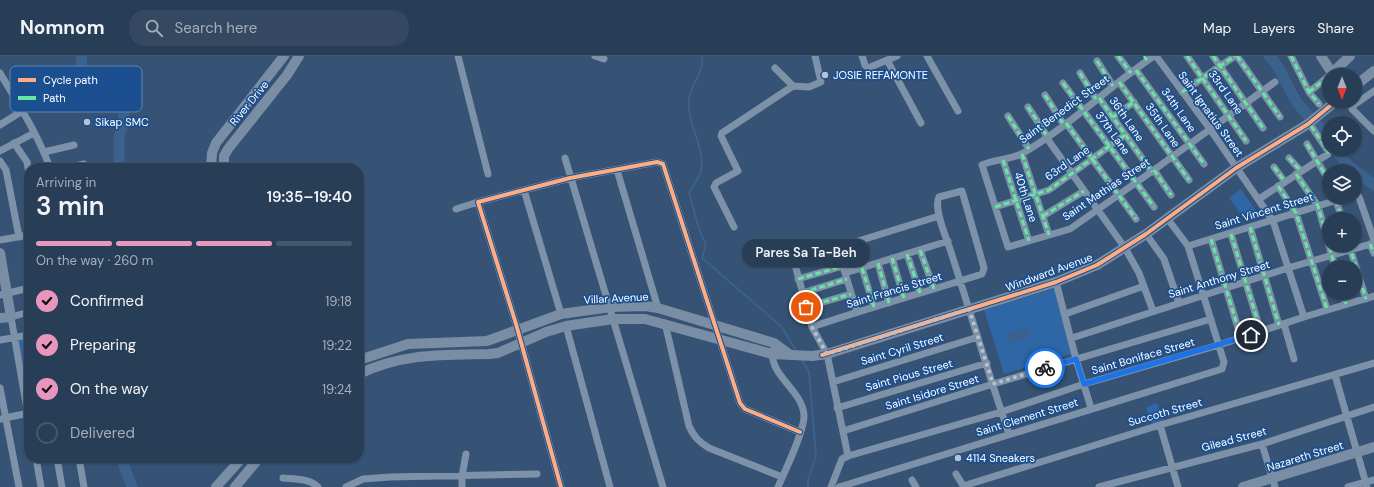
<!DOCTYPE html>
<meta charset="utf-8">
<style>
:root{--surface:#283e57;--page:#344961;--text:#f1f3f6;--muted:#a5aeba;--line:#44576d;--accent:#e797bd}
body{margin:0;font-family:"DM Sans",sans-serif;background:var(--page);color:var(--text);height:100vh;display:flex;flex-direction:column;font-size:15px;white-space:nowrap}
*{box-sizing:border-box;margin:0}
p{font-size:13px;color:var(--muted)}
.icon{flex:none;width:22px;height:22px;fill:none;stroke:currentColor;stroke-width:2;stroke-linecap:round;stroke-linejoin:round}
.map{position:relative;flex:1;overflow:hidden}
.side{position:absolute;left:24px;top:107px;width:340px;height:300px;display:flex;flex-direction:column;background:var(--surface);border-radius:16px;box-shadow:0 1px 3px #0004,0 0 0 1px var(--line)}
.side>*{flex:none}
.needle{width:26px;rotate:180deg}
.tools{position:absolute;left:1322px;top:12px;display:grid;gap:8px}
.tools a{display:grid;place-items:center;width:40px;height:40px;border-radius:50%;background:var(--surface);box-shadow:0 1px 3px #0004,0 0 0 1px var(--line);font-size:20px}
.pin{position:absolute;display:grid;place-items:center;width:34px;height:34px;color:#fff;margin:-17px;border:2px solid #fff;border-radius:50%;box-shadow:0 1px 4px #0007}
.courier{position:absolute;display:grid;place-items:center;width:40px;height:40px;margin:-20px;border:3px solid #1a73e8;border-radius:50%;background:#fff;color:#222;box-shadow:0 1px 5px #0007}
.bubble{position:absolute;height:28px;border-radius:14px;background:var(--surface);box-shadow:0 1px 3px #0004,0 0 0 1px var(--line);font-size:13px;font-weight:600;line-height:28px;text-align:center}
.head em{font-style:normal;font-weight:600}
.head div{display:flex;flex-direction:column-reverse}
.head{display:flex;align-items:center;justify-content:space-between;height:68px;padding:0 12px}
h1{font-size:26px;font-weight:600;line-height:30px}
.bar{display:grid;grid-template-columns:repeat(4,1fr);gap:6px 4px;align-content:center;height:48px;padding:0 12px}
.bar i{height:5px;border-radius:3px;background:var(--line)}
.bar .selected{background:var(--accent)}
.bar p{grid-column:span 4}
ol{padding:0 12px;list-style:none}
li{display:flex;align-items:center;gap:12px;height:44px}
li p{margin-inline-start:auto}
li .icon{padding:4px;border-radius:50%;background:var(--accent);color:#111;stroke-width:4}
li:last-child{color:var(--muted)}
li i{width:22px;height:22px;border:2px solid var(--line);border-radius:50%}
header{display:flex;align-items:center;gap:24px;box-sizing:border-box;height:56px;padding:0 20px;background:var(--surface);border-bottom:1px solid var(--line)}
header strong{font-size:19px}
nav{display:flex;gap:22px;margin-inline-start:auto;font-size:14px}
.search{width:280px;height:36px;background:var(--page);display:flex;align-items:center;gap:10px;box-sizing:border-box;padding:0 14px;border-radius:16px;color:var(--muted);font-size:15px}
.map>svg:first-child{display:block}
.green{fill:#2f66a5}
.water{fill:#3b618d}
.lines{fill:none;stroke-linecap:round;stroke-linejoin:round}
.stream{stroke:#3b618d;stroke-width:2}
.river{stroke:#3b618d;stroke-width:11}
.street{stroke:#7d92a8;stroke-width:7}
.secondary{stroke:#798da4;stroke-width:10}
.quiet{stroke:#66e7a1;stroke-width:3;stroke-dasharray:6 3;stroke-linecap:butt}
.cycleway-casing{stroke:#1b4f8f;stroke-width:6}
.cycleway{stroke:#ffac80;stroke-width:4}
.done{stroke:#b9c2ce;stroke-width:4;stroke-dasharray:0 7.2}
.route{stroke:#1a73e8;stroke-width:5}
.poi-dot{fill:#b9c2ce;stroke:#1b4f8f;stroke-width:1.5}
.labels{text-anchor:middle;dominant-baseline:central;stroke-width:3.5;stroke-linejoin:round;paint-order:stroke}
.poi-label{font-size:11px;fill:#fff;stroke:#1b4f8f;text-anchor:start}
.street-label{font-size:11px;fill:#fff;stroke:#1b4f8f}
.key{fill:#1b4f8f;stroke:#5f84b1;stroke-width:1}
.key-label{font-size:11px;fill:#fff}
</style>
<header>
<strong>Nomnom</strong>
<div class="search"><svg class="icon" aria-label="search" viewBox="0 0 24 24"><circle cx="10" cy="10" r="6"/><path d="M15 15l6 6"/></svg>Search here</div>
<nav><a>Map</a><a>Layers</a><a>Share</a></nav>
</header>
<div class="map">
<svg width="1374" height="431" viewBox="0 0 1374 431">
<rect width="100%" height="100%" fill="#365274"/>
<path class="green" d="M1241,133L1258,158L1246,166L1229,142Z
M1055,232L1074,297L1004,318L984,254Z
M29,282V337L17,285Z
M1157,347L1164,366L1152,370L1146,351Z"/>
<path class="water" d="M1028,272L1030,280L1009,287L1006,278Z"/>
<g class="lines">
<path class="stream" d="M702,0C704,19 691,27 689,43C686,66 706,93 701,115C699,122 693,130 689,137L699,173L706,189L702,202L782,271L796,295
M801,302L809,316L816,400L808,424V431"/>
<path class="river" d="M82,0C81,7 81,14 79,20C76,28 71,35 78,42H86C91,39 92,34 96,30C105,20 117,28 125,34L126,49L119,82V112
M1269,0C1284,14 1287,35 1300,50C1309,62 1321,70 1329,83
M1336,93L1346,108L1355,115
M1355,115L1374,129
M121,402L132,431"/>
<path class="street" d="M458,0L488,118
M595,0L604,3
M862,0L865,9L868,12L897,0
M927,0L958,55
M1118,0L1131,17
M1154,0C1109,30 1070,70 1023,97C1011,104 995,103 982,109L1008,191L1070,173L1154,114L1275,26
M1156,0L1210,73L1273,165L1304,261
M1187,0L1246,85
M1213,0L1263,72
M1237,0L1280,61
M1291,0L1309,36L1319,48
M887,4L921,67
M1097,5L1113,30
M775,12L793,30L809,31L821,26L815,0
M1136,14L1204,108
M0,17C18,48 38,78 50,112
M1080,17L1096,43
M1119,26L1189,124
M1063,27L1154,151
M1374,35L1354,49L1352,53L1374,75
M1182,36L1235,0
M1309,36L1329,20
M1045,39L1064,69
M1099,42L1152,116
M1028,51L1047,80
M1008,60L1029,93
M1113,61L1134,46
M1066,67L1136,163
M0,69L38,45
M1046,81L1125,192L1139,217L1153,255
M14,87L27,106L29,117
M1307,88L1329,125
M0,95L34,77
M44,96L74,89
M1022,98L1049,179
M565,102L663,431
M1289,102L1301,115
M1003,104L1029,185
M0,105L6,114L19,181
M1274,111L1285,126
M66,112L84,108
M617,114L658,252
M1154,114L1171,139
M1296,118L1318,150L1335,211
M1278,130L1296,157L1327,253
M524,134L561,258
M1355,139L1359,141L1374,184
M1259,143L1328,98V95L1311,70
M1336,144L1342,163
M995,151L1049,134L1125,79
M456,153L478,146
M1043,160L1084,135
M734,171L714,131L716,127L738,115L721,80L722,77L793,30
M1250,171L1279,269
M1146,178L1164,203L1179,247
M1231,178L1261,276
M1211,183L1241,282
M0,184L29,179
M1370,188L1374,197
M1349,189L1366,243
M1188,190L1347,141
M837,191L857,256
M920,194L934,233
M907,198L920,237
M892,202L904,242
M878,207L889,247
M862,212L874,251
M845,217L948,185
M798,223L843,210
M1056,226L1076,303L1091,352
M802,237L847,223
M1343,237L1346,248
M0,239L29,232
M806,251L851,238
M29,256L11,261L29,365
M1065,258L1144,230
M665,267L689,370C694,381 699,386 709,392L782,421
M1284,268L1294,303
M566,270L610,431
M812,271C868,252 926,236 982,218L984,212L962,135L939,141C933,152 946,181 950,193C970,255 988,317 1009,378
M1072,282L1288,212L1374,187
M0,284L29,279
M773,294C768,319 802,333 804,359C805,374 785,415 778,431
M1335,319L1367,431
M833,326L978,281
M0,332L19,431
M837,352L987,307
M0,363L29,357
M1160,369L1178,431
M843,375L993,328L1211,263
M1262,388L1275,431
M848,400L1001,356L1084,328L1219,289L1304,261L1374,240
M36,402L41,431
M57,402L62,431
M79,402L84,431
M956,418L964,431
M283,422C294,423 309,422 318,431
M912,424L916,431
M963,430L1160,369L1374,307
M346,431L363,423L390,421L537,418
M462,431V420L466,398
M561,431L516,268L478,146L570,122L657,106L663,108L740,347L745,353L800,376
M831,431L842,403L848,400L827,298L812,271L794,205L939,160
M839,431L1222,313L1224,306L1188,190L1167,162
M1099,431L1262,388L1374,351
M1348,431L1374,424"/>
<path class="secondary" d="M1321,0L1332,17L1350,0
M1355,30L1374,15
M211,112L212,97L216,87L284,0
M224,112V100L228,93L287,19L299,0
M0,197L11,261L0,262
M359,304L408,288L487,285L561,258L611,251L645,250L658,252L774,287L789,298
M359,318C402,297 443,299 489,298L498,297L546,276L566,270L613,263H645L772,298L812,300L827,298L1056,226L1097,209L1146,178L1236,112L1308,68L1336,45
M216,431L242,402
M235,431L259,402
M1243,431L1374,391"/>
<path class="quiet" d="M1118,0L1131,17
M1144,0L1147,4
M1187,0L1246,85
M1213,0L1263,72
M1237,0L1280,61
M1291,0L1309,36L1319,48
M1097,5L1113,30
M1136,14L1204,108
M1080,17L1096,43
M1119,26L1189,124
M1063,27L1154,151
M1182,36L1235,0
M1309,36L1329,20
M1045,39L1064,69
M1099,42L1152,116
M1028,51L1047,80
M1008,60L1029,93
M1113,61L1134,46
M1066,67L1136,163
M1311,70L1328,95V98
M1307,88L1329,125
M1022,98L1049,179
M1289,102L1301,115
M1003,104L1029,185
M1274,111L1285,126
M1154,114L1171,139
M1296,118L1318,150L1335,211
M1278,130L1296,157L1327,253
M1336,144L1342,163
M995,151L1049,134L1125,79
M1043,160L1084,135
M1250,171L1279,269
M1231,178L1261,276
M1211,183L1241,282
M1370,188L1374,197
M1349,189L1366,243
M920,194L934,233
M907,198L920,237
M892,202L904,242
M878,207L889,247
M862,212L874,251
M798,223L843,210
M802,237L847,223
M1343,237L1346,248
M806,251L851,238"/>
<defs>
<path id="cycleway" d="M822,299L1056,226L1097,209L1146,178L1236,112L1308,68L1336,45
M561,431L516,268L478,146L570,122L657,106L663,108L740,347L745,353L800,376"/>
</defs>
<use href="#cycleway" class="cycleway-casing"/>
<use href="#cycleway" class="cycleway"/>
</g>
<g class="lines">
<path class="done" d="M806,251L812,271L827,298L969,253L993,328L1045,312"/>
<path class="route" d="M1045,312L1076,303L1084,328L1251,279"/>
</g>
<g class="poi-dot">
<circle cx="825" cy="19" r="4"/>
<circle cx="87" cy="66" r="4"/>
<circle cx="958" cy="402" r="4"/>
</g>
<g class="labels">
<g class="poi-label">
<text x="833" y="19">JOSIE REFAMONTE</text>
<text x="95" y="66">Sikap SMC</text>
<text x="966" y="402">4114 Sneakers</text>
</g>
<g class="street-label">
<text transform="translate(1226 36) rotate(55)">33rd Lane</text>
<text transform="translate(249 47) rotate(-51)">River Drive</text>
<text transform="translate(1064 53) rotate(-36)">Saint Benedict Street</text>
<text transform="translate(1179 54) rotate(55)">34th Lane</text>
<text transform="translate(1211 58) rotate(54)">Saint Ignatius Street</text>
<text transform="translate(1127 63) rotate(55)">36th Lane</text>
<text transform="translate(1163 69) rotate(55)">35th Lane</text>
<text transform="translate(1113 77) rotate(54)">37th Lane</text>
<text transform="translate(1067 107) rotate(-35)">63rd Lane</text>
<text transform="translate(1106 133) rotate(-34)">Saint Mathias Street</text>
<text transform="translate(1026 141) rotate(72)">40th Lane</text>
<text transform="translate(1264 155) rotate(-17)">Saint Vincent Street</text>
<text transform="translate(1049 216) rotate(-20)">Windward Avenue</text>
<text transform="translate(1219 223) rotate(-17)">Saint Anthony Street</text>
<text transform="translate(894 234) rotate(-17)">Saint Francis Street</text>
<text transform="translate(616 242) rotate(-3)">Villar Avenue</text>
<text transform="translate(902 293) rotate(-17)">Saint Cyril Street</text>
<text transform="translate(1143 300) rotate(-16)">Saint Boniface Street</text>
<text transform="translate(909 319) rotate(-16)">Saint Pious Street</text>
<text transform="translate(932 336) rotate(-17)">Saint Isidore Street</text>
<text transform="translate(1165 356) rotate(-16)">Succoth Street</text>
<text transform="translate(1027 361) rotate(-17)">Saint Clement Street</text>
<text transform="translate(1234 383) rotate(-15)">Gilead Street</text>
<text transform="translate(1305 400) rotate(-17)">Nazareth Street</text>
</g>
</g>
<rect x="10" y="10" width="132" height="46" rx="6" class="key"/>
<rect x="18" y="22" width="18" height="4" fill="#ffac80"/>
<rect x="18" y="40" width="18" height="4" fill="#66e7a1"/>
<g class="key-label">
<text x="43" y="28">Cycle path</text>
<text x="43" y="46">Path</text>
</g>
</svg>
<div class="tools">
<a><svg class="needle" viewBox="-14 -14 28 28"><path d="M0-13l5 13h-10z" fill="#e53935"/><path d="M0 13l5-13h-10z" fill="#a5aeba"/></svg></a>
<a><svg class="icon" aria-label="locate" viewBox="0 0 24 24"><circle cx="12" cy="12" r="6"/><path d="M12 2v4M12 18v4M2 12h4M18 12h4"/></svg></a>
<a><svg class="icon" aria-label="layers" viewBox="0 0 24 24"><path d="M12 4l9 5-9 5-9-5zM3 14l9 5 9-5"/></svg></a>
<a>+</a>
<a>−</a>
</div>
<div class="pin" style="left:806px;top:251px;background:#ea580c"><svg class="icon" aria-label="bag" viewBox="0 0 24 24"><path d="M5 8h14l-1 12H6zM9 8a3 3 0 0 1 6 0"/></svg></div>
<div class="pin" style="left:1251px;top:279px;background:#1f2937"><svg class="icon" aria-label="home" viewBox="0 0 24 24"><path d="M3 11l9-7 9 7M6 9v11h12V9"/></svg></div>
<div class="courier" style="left:1045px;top:312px"><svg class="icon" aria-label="bike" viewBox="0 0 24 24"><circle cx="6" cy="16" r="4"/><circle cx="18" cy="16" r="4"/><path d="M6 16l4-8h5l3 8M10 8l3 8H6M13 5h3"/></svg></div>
<div class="bubble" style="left:742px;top:183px;width:128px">Pares Sa Ta-Beh</div>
<section class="side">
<div class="head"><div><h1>3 min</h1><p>Arriving in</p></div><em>19:35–19:40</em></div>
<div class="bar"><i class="selected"></i><i class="selected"></i><i class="selected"></i><i></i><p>On the way · 260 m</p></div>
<ol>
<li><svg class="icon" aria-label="check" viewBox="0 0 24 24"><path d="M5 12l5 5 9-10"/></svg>Confirmed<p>19:18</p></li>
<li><svg class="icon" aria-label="check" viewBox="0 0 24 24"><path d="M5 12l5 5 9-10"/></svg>Preparing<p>19:22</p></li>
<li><svg class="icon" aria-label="check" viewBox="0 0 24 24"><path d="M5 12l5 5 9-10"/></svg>On the way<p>19:24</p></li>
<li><i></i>Delivered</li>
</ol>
</section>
</div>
